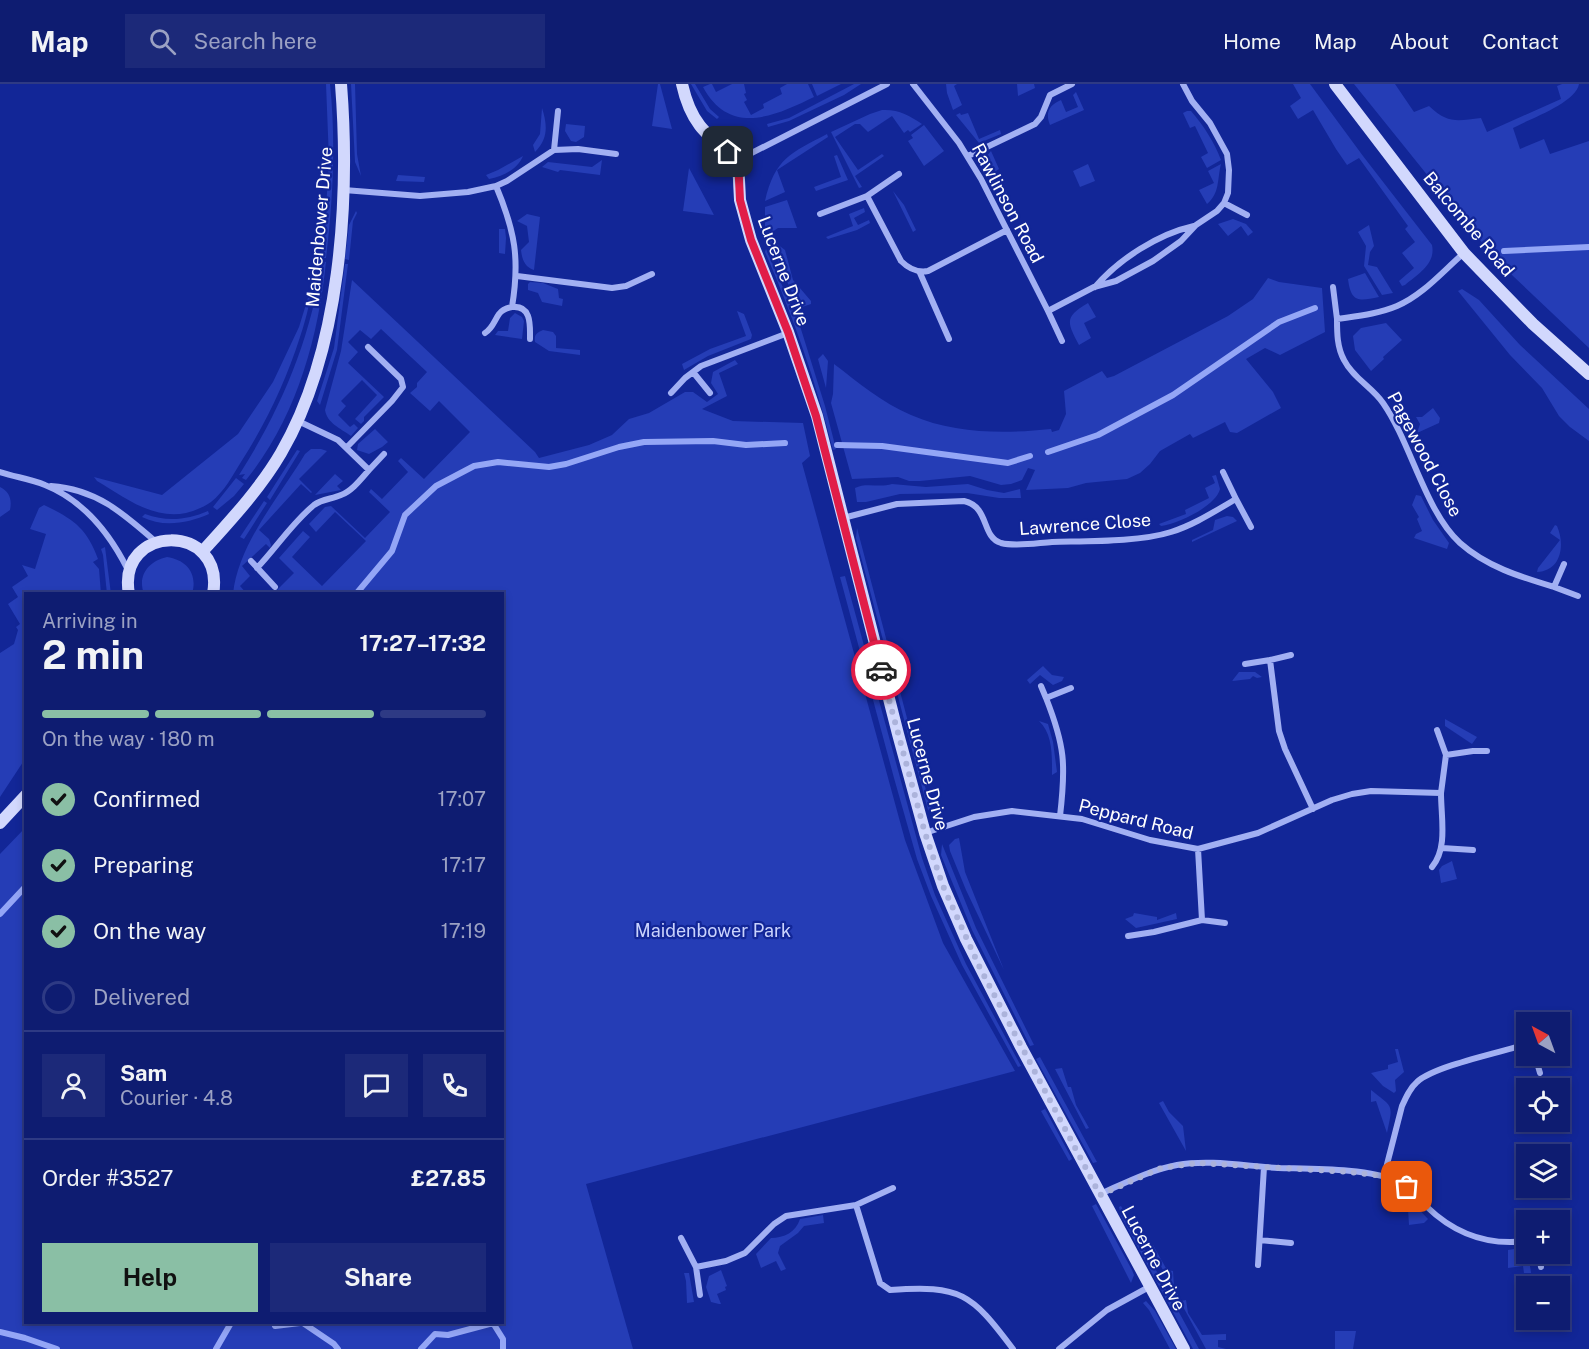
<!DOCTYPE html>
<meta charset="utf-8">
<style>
:root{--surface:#0e1c71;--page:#1c2979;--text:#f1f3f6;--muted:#9ba1c3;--line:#2e3a84;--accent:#8abfa5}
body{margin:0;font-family:"Public Sans",sans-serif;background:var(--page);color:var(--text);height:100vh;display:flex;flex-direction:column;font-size:22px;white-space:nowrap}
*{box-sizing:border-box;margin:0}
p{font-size:20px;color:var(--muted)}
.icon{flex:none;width:33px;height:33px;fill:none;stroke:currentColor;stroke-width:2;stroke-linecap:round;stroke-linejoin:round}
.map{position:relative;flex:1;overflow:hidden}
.sheet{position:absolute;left:24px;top:508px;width:480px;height:732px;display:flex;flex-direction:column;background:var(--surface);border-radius:0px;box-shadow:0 3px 9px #0003,0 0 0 2px var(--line)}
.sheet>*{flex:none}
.needle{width:39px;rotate:319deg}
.fabs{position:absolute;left:1516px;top:928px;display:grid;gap:12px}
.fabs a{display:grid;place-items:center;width:54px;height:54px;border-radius:0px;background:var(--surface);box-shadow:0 3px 9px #0003,0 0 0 2px var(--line);font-size:30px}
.pin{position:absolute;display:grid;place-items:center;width:51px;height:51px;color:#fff;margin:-26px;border-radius:12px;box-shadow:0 3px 9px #0006}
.courier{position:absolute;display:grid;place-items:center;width:60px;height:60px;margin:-30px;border:4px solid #e11d48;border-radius:50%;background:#fff;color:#222;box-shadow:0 2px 8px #0007}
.summary em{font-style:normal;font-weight:700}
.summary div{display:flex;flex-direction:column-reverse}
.summary{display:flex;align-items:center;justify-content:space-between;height:102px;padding:0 18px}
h1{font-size:39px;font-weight:700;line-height:45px}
.bar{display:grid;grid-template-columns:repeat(4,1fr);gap:9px 6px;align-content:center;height:72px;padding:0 18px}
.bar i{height:8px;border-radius:4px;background:var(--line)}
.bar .on{background:var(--accent)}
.bar p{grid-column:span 4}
.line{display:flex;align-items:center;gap:15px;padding:0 18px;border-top:2px solid var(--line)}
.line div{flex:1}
.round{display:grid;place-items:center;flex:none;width:63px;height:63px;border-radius:0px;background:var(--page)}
ol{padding:0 18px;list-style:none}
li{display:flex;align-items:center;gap:18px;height:66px}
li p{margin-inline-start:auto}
li .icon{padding:6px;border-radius:50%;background:var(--accent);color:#111;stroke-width:4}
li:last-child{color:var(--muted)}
li i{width:33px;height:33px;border:3px solid var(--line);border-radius:50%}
.action{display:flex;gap:12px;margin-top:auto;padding:12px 18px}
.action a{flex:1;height:69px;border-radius:0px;background:var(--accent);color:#111;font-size:24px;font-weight:700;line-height:69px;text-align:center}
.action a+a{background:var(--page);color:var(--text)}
header{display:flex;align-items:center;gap:36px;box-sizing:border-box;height:84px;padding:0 30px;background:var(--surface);border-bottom:2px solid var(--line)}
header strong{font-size:28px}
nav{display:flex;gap:33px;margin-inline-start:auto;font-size:21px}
.search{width:420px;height:54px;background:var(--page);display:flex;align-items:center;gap:15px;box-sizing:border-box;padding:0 21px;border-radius:0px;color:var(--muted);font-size:22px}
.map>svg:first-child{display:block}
.green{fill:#253db6}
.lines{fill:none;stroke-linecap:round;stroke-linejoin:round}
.stream{stroke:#94a6f6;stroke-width:6}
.street{stroke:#a2b0f3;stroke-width:6}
.secondary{stroke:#d2d8fd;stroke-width:12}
.done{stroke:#acb3db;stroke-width:6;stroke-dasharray:0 10.8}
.route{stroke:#e11d48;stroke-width:8}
.labels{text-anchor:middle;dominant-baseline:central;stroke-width:4.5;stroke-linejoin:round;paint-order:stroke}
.street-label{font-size:18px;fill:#fff;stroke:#122697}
.park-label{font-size:18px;fill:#cad3fd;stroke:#122697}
</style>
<header>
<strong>Map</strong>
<div class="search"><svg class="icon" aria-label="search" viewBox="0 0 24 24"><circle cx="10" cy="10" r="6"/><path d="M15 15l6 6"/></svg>Search here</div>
<nav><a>Home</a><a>Map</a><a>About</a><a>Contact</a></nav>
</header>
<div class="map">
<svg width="1589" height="1265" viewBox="0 0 1589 1265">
<rect width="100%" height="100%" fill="#122697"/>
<path class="green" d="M326,0H330C336,57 333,117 326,174H323L329,76Z
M351,0H355L357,70L361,92L355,78Z
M658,0H660L672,45L652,42Z
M691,0H695L710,25L719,33L717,35L707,27Z
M710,0H712L716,8L732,0H744L746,9L744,10L747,16L744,18L751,31L764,24L763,20L782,10L780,4L787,0H808L814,13C775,32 730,53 703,3Z
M812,0H841L817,12Z
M854,0H861L844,11L789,37L768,43L767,40L789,34Z
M946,0H957L954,2L962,21L953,26L947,9Z
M1017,0H1034L1035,4L1018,12Z
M1293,0H1310L1363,72L1432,161C1436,180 1418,190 1405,201L1402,202L1399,197L1414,184L1402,169L1415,158L1405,145L1408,142L1359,74L1347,81L1336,65L1313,26L1298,35L1290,22L1301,14Z
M1354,0H1395L1414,28L1429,22C1448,40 1457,37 1481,34L1487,48L1561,15L1557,2L1562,0H1579C1576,19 1529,35 1513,44L1520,65L1544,55L1550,70L1589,57V264L1513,192L1478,154Z
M1076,8L1084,26L1050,41C1045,29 1049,21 1061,16L1066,28L1078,23L1073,11Z
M542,24C547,40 549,54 535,68L533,61L540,50Z
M882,26C898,25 909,31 922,40L910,48L908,46L904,49L892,32L868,48L860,40H855L835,53L858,86L882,70L884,72L855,92L862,103L859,104L831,48L870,30Z
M1187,27H1191C1204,42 1214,58 1221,76L1207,84L1201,73L1208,69L1195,42L1190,44L1183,29Z
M960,29L961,31L968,29L979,55L1000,46L1001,50L979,59L956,31Z
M566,40L585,42L584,53L576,58L571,57L565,47Z
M924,41L944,67L924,82L908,57L913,54L911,51Z
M827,50L828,53L777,86L785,108L765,117C775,74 791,69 827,50Z
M991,67L999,85L996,87L1007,109L1005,110L987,77L986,73Z
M837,71L848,96L816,107L814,103L841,93L834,72Z
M523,72C517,86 503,92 489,95L486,91L498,86Z
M602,76L600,91L560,86L558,88L542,83L548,78L592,83Z
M1088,80L1095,97L1080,103L1073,87Z
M1221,80C1217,96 1220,109 1207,120L1199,106L1214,99L1208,87Z
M689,84L714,131L683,127Z
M398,91L425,93L424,98L396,97Z
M893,107L904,121L916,146L913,148Z
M787,116L797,144H778L772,148L773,157L785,166L793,196L811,217V220L799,224L765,149V123Z
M864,124L865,128L854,134L858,141L869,136L870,139L857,146L828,155L826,153L853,142L849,130Z
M356,127L357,129L353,137L349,176L345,175L349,141Z
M527,130L540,133L534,186C525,183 522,176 521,166L529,158L527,142L517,137Z
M1233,135L1246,140L1253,148L1248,152L1241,142L1228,152L1218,140Z
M1369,141L1374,162L1370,168L1368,181L1377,183L1393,209L1382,211L1364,182L1366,162L1358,148Z
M499,145H505L506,154L505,170L499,169Z
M766,165L800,242L825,322L836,365L833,366C816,298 793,232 765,168Z
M322,177L326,178C318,256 296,334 246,396L242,394L245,390L239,391C281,325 311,255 322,177Z
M345,180H348L337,266L320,321L317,317L334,264Z
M1365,189L1379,213C1359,217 1351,219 1348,195Z
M315,191C311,212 307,233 300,253C286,297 266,339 241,378C233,391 224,408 211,418C204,423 194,427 186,429C153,436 124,413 97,397L94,393L162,411L238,350L273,298L299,243Z
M1268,194L1279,198L1322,204L1325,248L1280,271L1265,264L1246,275L1273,308L1281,324L1237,349L1230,348L1225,338L1193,354L1190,350L1160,367L1150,380L1140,389L1127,395L1086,399L1068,404L1026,406L1035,386L1028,384L1022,396L1011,400L1001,401L970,392L920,397H909L898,393L852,395L831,319L833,310L834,280C858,298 882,319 911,331C954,350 1005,350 1051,345L1052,348L1059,346L1066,330L1064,307L1102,287L1107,294L1114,292L1228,232L1253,215Z
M352,196L535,368L539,374L589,361L612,351L629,335L649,329L685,308H693L707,318L718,310L711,299L713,288L735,276L738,280L719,289L727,312L702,325L733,337L803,339L810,372L802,379L905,756L943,859L1015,987L586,1100L633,1265H0V770L25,744L26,1239H502V510H273L294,489L279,474L303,447L310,453L292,473L322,502L366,457L335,428L316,448L309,440L325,423L331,422L365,454L390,428L369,408L371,405L382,415L408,388L398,377L401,374L424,395L470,348L439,317L430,327L410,309L417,303V299L427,288L381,245L371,255L360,246L348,258L358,268L348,279L384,313L364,333V337L361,340L355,335L377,311L362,296L341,317L346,322L338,331L350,343L354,340L358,344L351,352C340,344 327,339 325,326L341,267Z
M530,198L543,199L558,205L559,214L563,215L562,222L542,218L538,209L528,206V200Z
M1462,205L1479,216L1520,261L1589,325V357L1570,343L1559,332L1542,304L1510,271L1458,207Z
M1088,219L1096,233L1084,239L1091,254L1079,261C1067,238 1064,233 1088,219Z
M737,227L744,230L752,251L751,255L708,272L684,286L682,280L710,265L746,252Z
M515,229L522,233L524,237L522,255L495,251L498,247H508L510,234Z
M1386,239L1402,256L1383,273L1384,275L1371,287L1355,266L1353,252L1361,244Z
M543,246L553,248L556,252V264L580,266V271L549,267L535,258C534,251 536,249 543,246Z
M823,270L828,277L826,304L818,275Z
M1433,324L1440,334L1439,339L1417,349L1420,340L1416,333H1422Z
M375,345L388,358L382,363L369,370L357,366L358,360Z
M311,365H321L327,367L299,395L312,408L311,409L301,400L259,446L269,455L271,461L270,464L266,460L242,482L250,492L240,502L247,510H233C238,460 280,412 305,370Z
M297,366L300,367L270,416L267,413Z
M335,390L343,397L337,402L341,406L315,411Z
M1216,391L1220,405C1216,422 1178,440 1161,442L1159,440L1186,430L1185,426L1209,414L1205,404L1215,399L1212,392Z
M236,394L244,400L234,412L217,426L213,423Z
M892,400L926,403L968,400L987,406L1004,409L1020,405L1021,414H999L967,409L900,410L866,418H857L855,404C866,398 879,404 892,400Z
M0,403C10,408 12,416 10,426L0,433Z
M1416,411L1421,412L1433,436L1449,459L1447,465L1414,454L1416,450L1422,447L1417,435L1419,433L1412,421Z
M264,417L267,419L244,455L240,453Z
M44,421C73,435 87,444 98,475L93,478L99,485L101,510H26L25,675L0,713V569L14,560L18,546L16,543L20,540L8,520L18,513L12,503L28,492L22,481L35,485L46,450L30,445L39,424Z
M208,427L209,430C188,439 164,444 142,433L145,430C167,438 187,436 208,427Z
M1227,432L1233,433L1237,437L1192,458V456L1213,446L1215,436Z
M1555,441L1557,442C1565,460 1562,487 1537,488L1538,484L1560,456L1550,449Z
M857,444L932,729L928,726L856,454Z
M105,463L111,510H107L103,471L101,465Z
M167,473C187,476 198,490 192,510H144C137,491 149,477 167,473Z
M845,492L922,774L935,811L966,880L1021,982L1018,983L962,881L931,812L917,775L894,694L840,493Z
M1043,582L1052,591L1064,593L1062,597L1053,601L1040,591L1030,600L1027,596Z
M1239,588H1255L1262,593L1257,594L1253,592L1250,595L1232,597Z
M1445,635L1477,653L1472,660L1445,642Z
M1039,637L1048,640L1053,658L1057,688L1052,691C1052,672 1053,650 1039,637Z
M959,754L965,788L1004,886L966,806L950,767L949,761L955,755Z
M942,760L976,844L1034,961L1030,962L972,846L941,771Z
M1452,777L1457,795L1441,799L1439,786L1442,782Z
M1134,829L1157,833V836L1176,829L1177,835L1136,844L1125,835L1133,832Z
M1395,965H1398L1404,988L1395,996L1396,1007L1394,1009L1383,1002L1371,989L1388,985V981L1398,978Z
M1040,973L1097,1078L1093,1079L1036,975Z
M1062,984L1068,1003H1071L1076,1021L1089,1044L1086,1045L1055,985Z
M1371,1006C1394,1024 1393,1020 1387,1049L1376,1017L1371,1018Z
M1163,1017L1169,1028L1183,1042L1186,1067L1159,1019Z
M1045,1025L1072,1075L1069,1077L1041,1027Z
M1405,1119L1409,1122L1413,1119L1428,1135L1424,1139L1409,1141L1408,1125H1397V1121Z
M1096,1120L1132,1186L1134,1191L1131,1199L1092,1122Z
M1121,1122L1199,1265H1193L1121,1132L1119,1123Z
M823,1131L824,1139L804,1142L798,1149L780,1162L778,1169L786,1185L781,1187L776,1177L761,1184L756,1170L771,1154C784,1154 796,1148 800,1135Z
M1153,1161L1167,1186L1173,1187L1174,1203L1181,1217L1186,1216L1188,1229L1202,1251L1226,1250V1256H1218V1263L1226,1265H1206L1150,1162Z
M1514,1165C1526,1168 1530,1177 1531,1189H1524L1523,1182L1508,1184V1166Z
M721,1186L727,1202L725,1203L726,1206L717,1210L721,1220H719L711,1218L706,1203L709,1192Z
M684,1189H689L694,1218L687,1219L686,1197Z
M1146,1217L1155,1227L1176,1265H1170L1149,1226L1143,1219Z
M1335,1247H1356L1353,1265H1335Z"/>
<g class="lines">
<path class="stream" d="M1504,167L1589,163
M837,361L882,362L1008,379L1030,372
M1048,368L1098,351L1173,311L1279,238L1315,224
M356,510L392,467L405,431L436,402L474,382L498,378L549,383L566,380L619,363L644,358L713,357L746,361L785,359
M0,830L26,802
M274,1239L275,1242L300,1239
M303,1239L334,1260L338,1265
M0,1248L25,1254L57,1265
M216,1265L231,1239
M421,1265L435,1250L448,1251L493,1239L503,1255V1265"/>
<path class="street" d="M913,0L959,59L981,95L1048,227L1094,203L1116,197L1153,177L1181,157L1196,141L1217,127L1224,119L1228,109L1229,86L1227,70L1210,39L1192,17L1183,0
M554,66L558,27
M968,72L1035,40L1041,33L1050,11L1072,0
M738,76L887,0
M496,102C515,147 520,175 512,223
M344,106L420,112L468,108L496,102L507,97L554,66L578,65L616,70
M867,112L901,177C909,185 917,189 928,187L1007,146
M1224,119L1247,131
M820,130L867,112L899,90
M1464,169C1443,187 1423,211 1397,222C1378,230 1357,232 1337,235C1337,249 1337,263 1344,276C1353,294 1372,303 1383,319C1411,359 1425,427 1460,459C1487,483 1521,493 1554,503
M920,189L949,255
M517,192L612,204L626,202L652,190
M1095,203C1119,175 1158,150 1194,142
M1333,203L1337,235
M1048,227L1062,257
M485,249C493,244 494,237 499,230C502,226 507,224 512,223C532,221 530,242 530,255
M693,288L710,309
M671,309L685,294L701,282L788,249
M347,363L392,317L403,303L401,295L368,263
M369,386L384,370
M0,388C15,393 31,395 45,401C85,417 110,450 128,486
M1223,388L1236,415
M51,402C96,405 123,429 156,458
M843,434L897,420L964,417C990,423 981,453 1001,459C1016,463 1037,459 1052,458C1086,457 1140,458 1171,448C1194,441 1215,427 1236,415L1251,443
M251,477L275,503
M1564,480L1554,503L1578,512
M257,484C277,463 292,439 314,421C322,415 332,415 341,411C352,407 361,395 369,386L338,356L298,337
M1270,576L1291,571
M1245,580L1270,576L1279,647L1285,665L1313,725
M1041,602L1046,614
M1437,646L1446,671L1441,709
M1446,671L1473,667H1487
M1060,732C1066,681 1065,662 1046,614L1071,604
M925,749L974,733L1012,727L1082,735L1150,756L1198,765L1258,749L1332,716L1352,710L1371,707L1441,709C1441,734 1448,764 1432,783
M1442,764L1473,766
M1202,836L1225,839
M1128,852L1154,848L1202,836L1198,765
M1535,972L1540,989
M1384,1092L1402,1022C1406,1013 1410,1004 1417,998C1434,982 1502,968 1527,960
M1100,1110C1125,1099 1150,1086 1177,1081C1209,1075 1245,1082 1278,1084C1308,1085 1370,1084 1396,1097C1409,1103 1417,1113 1427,1123C1455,1150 1488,1162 1527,1157
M856,1121L893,1104
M681,1154L696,1183L726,1177L745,1169L774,1140L786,1132L856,1121L880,1199L890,1206C961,1201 971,1209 1013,1265
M1260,1156L1291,1159
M1539,1170L1541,1183
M1258,1181L1264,1083
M696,1183L700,1211
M1059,1265L1107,1226L1149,1203"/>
<path class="secondary" d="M682,0C691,41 707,51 738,76L740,116L751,156L788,248L817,332L898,650L925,749L943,802L966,855L1021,963L1184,1265
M1335,0L1464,169L1533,240L1589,290
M202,468C230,437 260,405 281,369C341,266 350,116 341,0
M129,510C116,439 226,438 213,510
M0,739L26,711"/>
</g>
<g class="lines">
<path class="done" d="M881,586L925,749L943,802L980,884L1100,1111L1161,1084L1197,1079L1350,1088L1384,1092L1407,1103"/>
<path class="route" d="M728,68L738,75L740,116L751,156L788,248L816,332L881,586"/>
</g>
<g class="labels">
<g class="street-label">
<text transform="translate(1008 119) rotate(62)">Rawlinson Road</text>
<text transform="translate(1469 140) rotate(50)">Balcombe Road</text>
<text transform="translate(319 143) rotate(-85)">Maidenbower Drive</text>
<text transform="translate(784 187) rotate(69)">Lucerne Drive</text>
<text transform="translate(1425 370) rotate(62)">Pagewood Close</text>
<text transform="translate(1085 440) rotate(-4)">Lawrence Close</text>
<text transform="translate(928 690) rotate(75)">Lucerne Drive</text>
<text transform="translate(1136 735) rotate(14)">Peppard Road</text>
<text transform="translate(1154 1174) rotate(62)">Lucerne Drive</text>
</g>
<g class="park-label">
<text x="713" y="846">Maidenbower Park</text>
</g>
</g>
</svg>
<div class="fabs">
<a><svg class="needle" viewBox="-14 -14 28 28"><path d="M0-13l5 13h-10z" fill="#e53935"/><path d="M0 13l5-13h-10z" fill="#9ba1c3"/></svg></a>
<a><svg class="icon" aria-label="locate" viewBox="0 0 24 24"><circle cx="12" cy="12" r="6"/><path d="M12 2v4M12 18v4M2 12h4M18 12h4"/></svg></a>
<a><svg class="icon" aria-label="layers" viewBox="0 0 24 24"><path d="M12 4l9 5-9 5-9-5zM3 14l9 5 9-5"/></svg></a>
<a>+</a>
<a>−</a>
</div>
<div class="pin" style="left:1407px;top:1103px;background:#ea580c"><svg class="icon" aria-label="bag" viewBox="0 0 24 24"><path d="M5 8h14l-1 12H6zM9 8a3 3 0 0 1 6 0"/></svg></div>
<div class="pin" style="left:728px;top:68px;background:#1f2937"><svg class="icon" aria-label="home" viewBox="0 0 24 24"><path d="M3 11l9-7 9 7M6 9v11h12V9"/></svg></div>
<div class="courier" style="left:881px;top:586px"><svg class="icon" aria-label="car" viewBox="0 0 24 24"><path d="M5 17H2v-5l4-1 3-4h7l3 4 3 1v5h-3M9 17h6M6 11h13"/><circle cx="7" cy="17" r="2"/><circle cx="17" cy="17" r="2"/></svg></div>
<section class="sheet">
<div class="summary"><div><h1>2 min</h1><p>Arriving in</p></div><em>17:27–17:32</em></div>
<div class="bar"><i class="on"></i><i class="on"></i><i class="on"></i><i></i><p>On the way · 180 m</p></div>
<ol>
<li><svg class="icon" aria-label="check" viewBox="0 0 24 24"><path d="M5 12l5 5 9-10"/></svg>Confirmed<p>17:07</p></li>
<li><svg class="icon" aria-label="check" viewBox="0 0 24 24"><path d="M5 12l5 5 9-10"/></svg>Preparing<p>17:17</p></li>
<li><svg class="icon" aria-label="check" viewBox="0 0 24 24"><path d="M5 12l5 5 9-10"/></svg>On the way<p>17:19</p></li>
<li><i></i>Delivered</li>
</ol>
<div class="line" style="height:108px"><a class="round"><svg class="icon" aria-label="person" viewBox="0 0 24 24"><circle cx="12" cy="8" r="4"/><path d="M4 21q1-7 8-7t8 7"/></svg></a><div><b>Sam</b><p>Courier · 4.8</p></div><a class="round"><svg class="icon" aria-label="chat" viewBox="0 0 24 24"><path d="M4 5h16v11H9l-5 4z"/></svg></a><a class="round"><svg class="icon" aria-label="phone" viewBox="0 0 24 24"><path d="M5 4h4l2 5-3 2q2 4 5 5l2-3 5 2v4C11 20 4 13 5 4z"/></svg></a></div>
<div class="line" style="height:78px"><div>Order #3527</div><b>£27.85</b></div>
<div class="action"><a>Help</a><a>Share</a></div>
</section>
</div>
